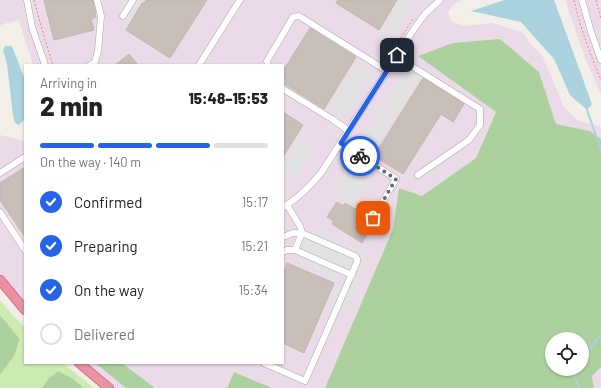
<!DOCTYPE html>
<meta charset="utf-8">
<style>
:root{--surface:#fff;--page:#f6f6f6;--text:#222;--muted:#767676;--line:#e0e0e0;--accent:#2563eb}
body{margin:0;font-family:Barlow,sans-serif;background:var(--page);color:var(--text);height:100vh;display:flex;flex-direction:column;font-size:15px;white-space:nowrap}
*{box-sizing:border-box;margin:0}
p{font-size:13px;color:var(--muted)}
.icon{flex:none;width:22px;height:22px;fill:none;stroke:currentColor;stroke-width:2;stroke-linecap:round;stroke-linejoin:round}
.map{position:relative;flex:1;overflow:hidden}
.side{position:absolute;left:24px;top:64px;width:260px;height:300px;display:flex;flex-direction:column;background:var(--surface);border-radius:0px;box-shadow:0 1px 3px #0004}
.side>*{flex:none}
.controls{position:absolute;left:545px;top:332px;display:grid;gap:8px}
.controls a{display:grid;place-items:center;width:44px;height:44px;border-radius:50%;background:var(--surface);box-shadow:0 1px 3px #0004;font-size:20px}
.pin{position:absolute;display:grid;place-items:center;width:34px;height:34px;color:#fff;margin:-17px;border-radius:8px;box-shadow:0 2px 6px #0006}
.courier{position:absolute;display:grid;place-items:center;width:40px;height:40px;margin:-20px;border:3px solid #2563eb;border-radius:50%;background:#fff;color:#222;box-shadow:0 1px 5px #0007}
.overview em{font-style:normal;font-weight:800}
.overview div{display:flex;flex-direction:column-reverse}
.overview{display:flex;align-items:center;justify-content:space-between;height:68px;padding:0 16px}
h1{font-size:26px;font-weight:800;line-height:30px}
.bar{display:grid;grid-template-columns:repeat(4,1fr);gap:6px 4px;align-content:center;height:48px;padding:0 16px}
.bar i{height:5px;border-radius:3px;background:var(--line)}
.bar .active{background:var(--accent)}
.bar p{grid-column:span 4}
ol{padding:0 16px;list-style:none}
li{display:flex;align-items:center;gap:12px;height:44px}
li p{margin-inline-start:auto}
li .icon{padding:4px;border-radius:50%;background:var(--accent);color:#fff;stroke-width:4}
li:last-child{color:var(--muted)}
li i{width:22px;height:22px;border:2px solid var(--line);border-radius:50%}
.map>svg:first-child{display:block}
.industrial{fill:#ebdbe8}
.grass{fill:#cdebb0}
.forest{fill:#add19e;fill-rule:evenodd}
.parking{fill:#e2e2e2}
.water{fill:#aad3df}
.lines{fill:none;stroke-linecap:round;stroke-linejoin:round}
.stream{stroke:#aad3df;stroke-width:2}
.building{fill:#c7bfb8;stroke:#c4b6ab}
.minor-casing{stroke:#a9a9a9;stroke-width:7}
.highway-casing{stroke:#dc2a67;stroke-width:10}
.path{stroke:#fa8072;stroke-width:1;stroke-dasharray:2 2;stroke-linecap:butt}
.minor{stroke:#fff;stroke-width:6}
.highway{stroke:#e892a2;stroke-width:9}
.done{stroke:#6b6a68;stroke-width:4;stroke-dasharray:0 7.2}
.route{stroke:#2563eb;stroke-width:5}
</style>
<div class="map">
<svg width="601" height="388" viewBox="0 0 601 388">
<rect width="100%" height="100%" fill="#f2efe9"/>
<path class="industrial" d="M0,0H463L454,4L448,12L451,21L463,26L493,23L522,32L531,44L543,57L564,107L579,121L601,127V139L590,131L556,124L539,72L419,56L496,112L476,158L422,196L399,189L393,229L325,388H272L234,372L227,388H155L122,363H283V65H33L20,24L19,20L3,24L0,26Z
M566,0H601V94L585,58L567,6Z
M0,135L25,141V303L0,273Z
M76,363H95L126,388H110Z
M601,367V388H594L592,376Z"/>
<path class="grass" d="M0,300L14,317L25,327V363H63L94,388H84L72,378L58,371L48,379L42,388H0V375L14,356L20,339L0,315Z"/>
<path class="forest" d="M500,39L539,72L556,124L590,131L601,139V367L592,376L594,388H325L393,229L399,188L422,196L476,158L496,112L418,56L453,43ZM552,339H582V369H552Z
M0,315L20,339L14,356L0,375Z
M95,363H122L155,388H126Z
M58,371L72,378L84,388H42L48,379Z
M234,372L272,388H227Z"/>
<path class="parking" d="M122,0H143L129,23L119,16L123,11L118,7Z
M399,0H418L390,44L377,36Z
M357,62L374,72L344,119L327,108Z
M404,71L422,77L371,154L362,148L367,139L362,136L382,105L387,108L389,104L385,101Z
M300,137L315,147L296,177L283,169V164Z
M351,160L374,175L354,207L330,192Z
M312,228L359,249L366,253L362,258L368,261L346,313L327,305L336,283L342,286L346,278L345,276L344,275L342,280L295,260L300,249H302Z"/>
<path class="water" d="M504,0H554L592,104L587,110L570,95L554,59L521,22L471,11Z
M5,46H12L25,80V119L19,125L15,123L13,115L7,64L3,50Z"/>
<g class="lines">
<path class="stream" d="M587,110L601,150
M582,358L601,335
M573,369L572,370L579,388"/>
</g>
<path class="building" d="M44,0H93L96,16V17L91,19L94,30L54,40Z
M146,0H207L170,58L126,30L142,3H144Z
M338,0H397L379,30L336,3Z
M310,28L356,57L324,109L283,83V71Z
M129,54L138,65H115Z
M423,78L464,104L453,122L441,114L403,174L374,156Z
M283,112L303,125L283,157Z
M25,167V237L0,200V183Z
M337,202L343,206L345,203L369,217L370,222H375L362,243L332,224L334,221L327,217Z
M287,263L334,283L304,353L283,343V274Z"/>
<g class="lines">
<defs>
<path id="minor" d="M27,0L32,27L45,65
M582,0L591,32L601,60
M123,16L133,0
M90,65L95,62L98,51L101,16L97,0
M199,65L240,0
M268,65L267,61L293,17L299,16L387,71
M413,67L480,109V125L469,140L418,175
M283,89L332,119L349,131
M341,143L396,179L373,218
M0,173L25,157
M283,207C298,199 310,186 321,173L414,29L425,14L440,0
M0,212L25,250
M283,237L293,233H302L295,250
M283,252L287,250H295L352,275
M264,363L305,381L357,262V259L355,256L302,233L300,226L287,205"/>
<path id="highway" d="M0,280L25,310
M79,363L109,388"/>
</defs>
<use href="#minor" class="minor-casing"/>
<use href="#highway" class="highway-casing"/>
<path class="path" d="M34,0L45,40L53,65
M574,0C580,27 590,54 601,80
M596,0L601,19
M394,48L413,19"/>
<use href="#minor" class="minor"/>
<use href="#highway" class="highway"/>
</g>
<g class="lines">
<path class="done" d="M360,156L396,179L373,218"/>
<path class="route" d="M360,156L341,143L397,55"/>
</g>
</svg>
<div class="controls">
<a><svg class="icon" aria-label="locate" viewBox="0 0 24 24"><circle cx="12" cy="12" r="6"/><path d="M12 2v4M12 18v4M2 12h4M18 12h4"/></svg></a>
</div>
<div class="pin" style="left:373px;top:218px;background:#ea580c"><svg class="icon" aria-label="bag" viewBox="0 0 24 24"><path d="M5 8h14l-1 12H6zM9 8a3 3 0 0 1 6 0"/></svg></div>
<div class="pin" style="left:397px;top:55px;background:#1f2937"><svg class="icon" aria-label="home" viewBox="0 0 24 24"><path d="M3 11l9-7 9 7M6 9v11h12V9"/></svg></div>
<div class="courier" style="left:360px;top:156px"><svg class="icon" aria-label="bike" viewBox="0 0 24 24"><circle cx="6" cy="16" r="4"/><circle cx="18" cy="16" r="4"/><path d="M6 16l4-8h5l3 8M10 8l3 8H6M13 5h3"/></svg></div>
<section class="side">
<div class="overview"><div><h1>2 min</h1><p>Arriving in</p></div><em>15:48–15:53</em></div>
<div class="bar"><i class="active"></i><i class="active"></i><i class="active"></i><i></i><p>On the way · 140 m</p></div>
<ol>
<li><svg class="icon" aria-label="check" viewBox="0 0 24 24"><path d="M5 12l5 5 9-10"/></svg>Confirmed<p>15:17</p></li>
<li><svg class="icon" aria-label="check" viewBox="0 0 24 24"><path d="M5 12l5 5 9-10"/></svg>Preparing<p>15:21</p></li>
<li><svg class="icon" aria-label="check" viewBox="0 0 24 24"><path d="M5 12l5 5 9-10"/></svg>On the way<p>15:34</p></li>
<li><i></i>Delivered</li>
</ol>
</section>
</div>
